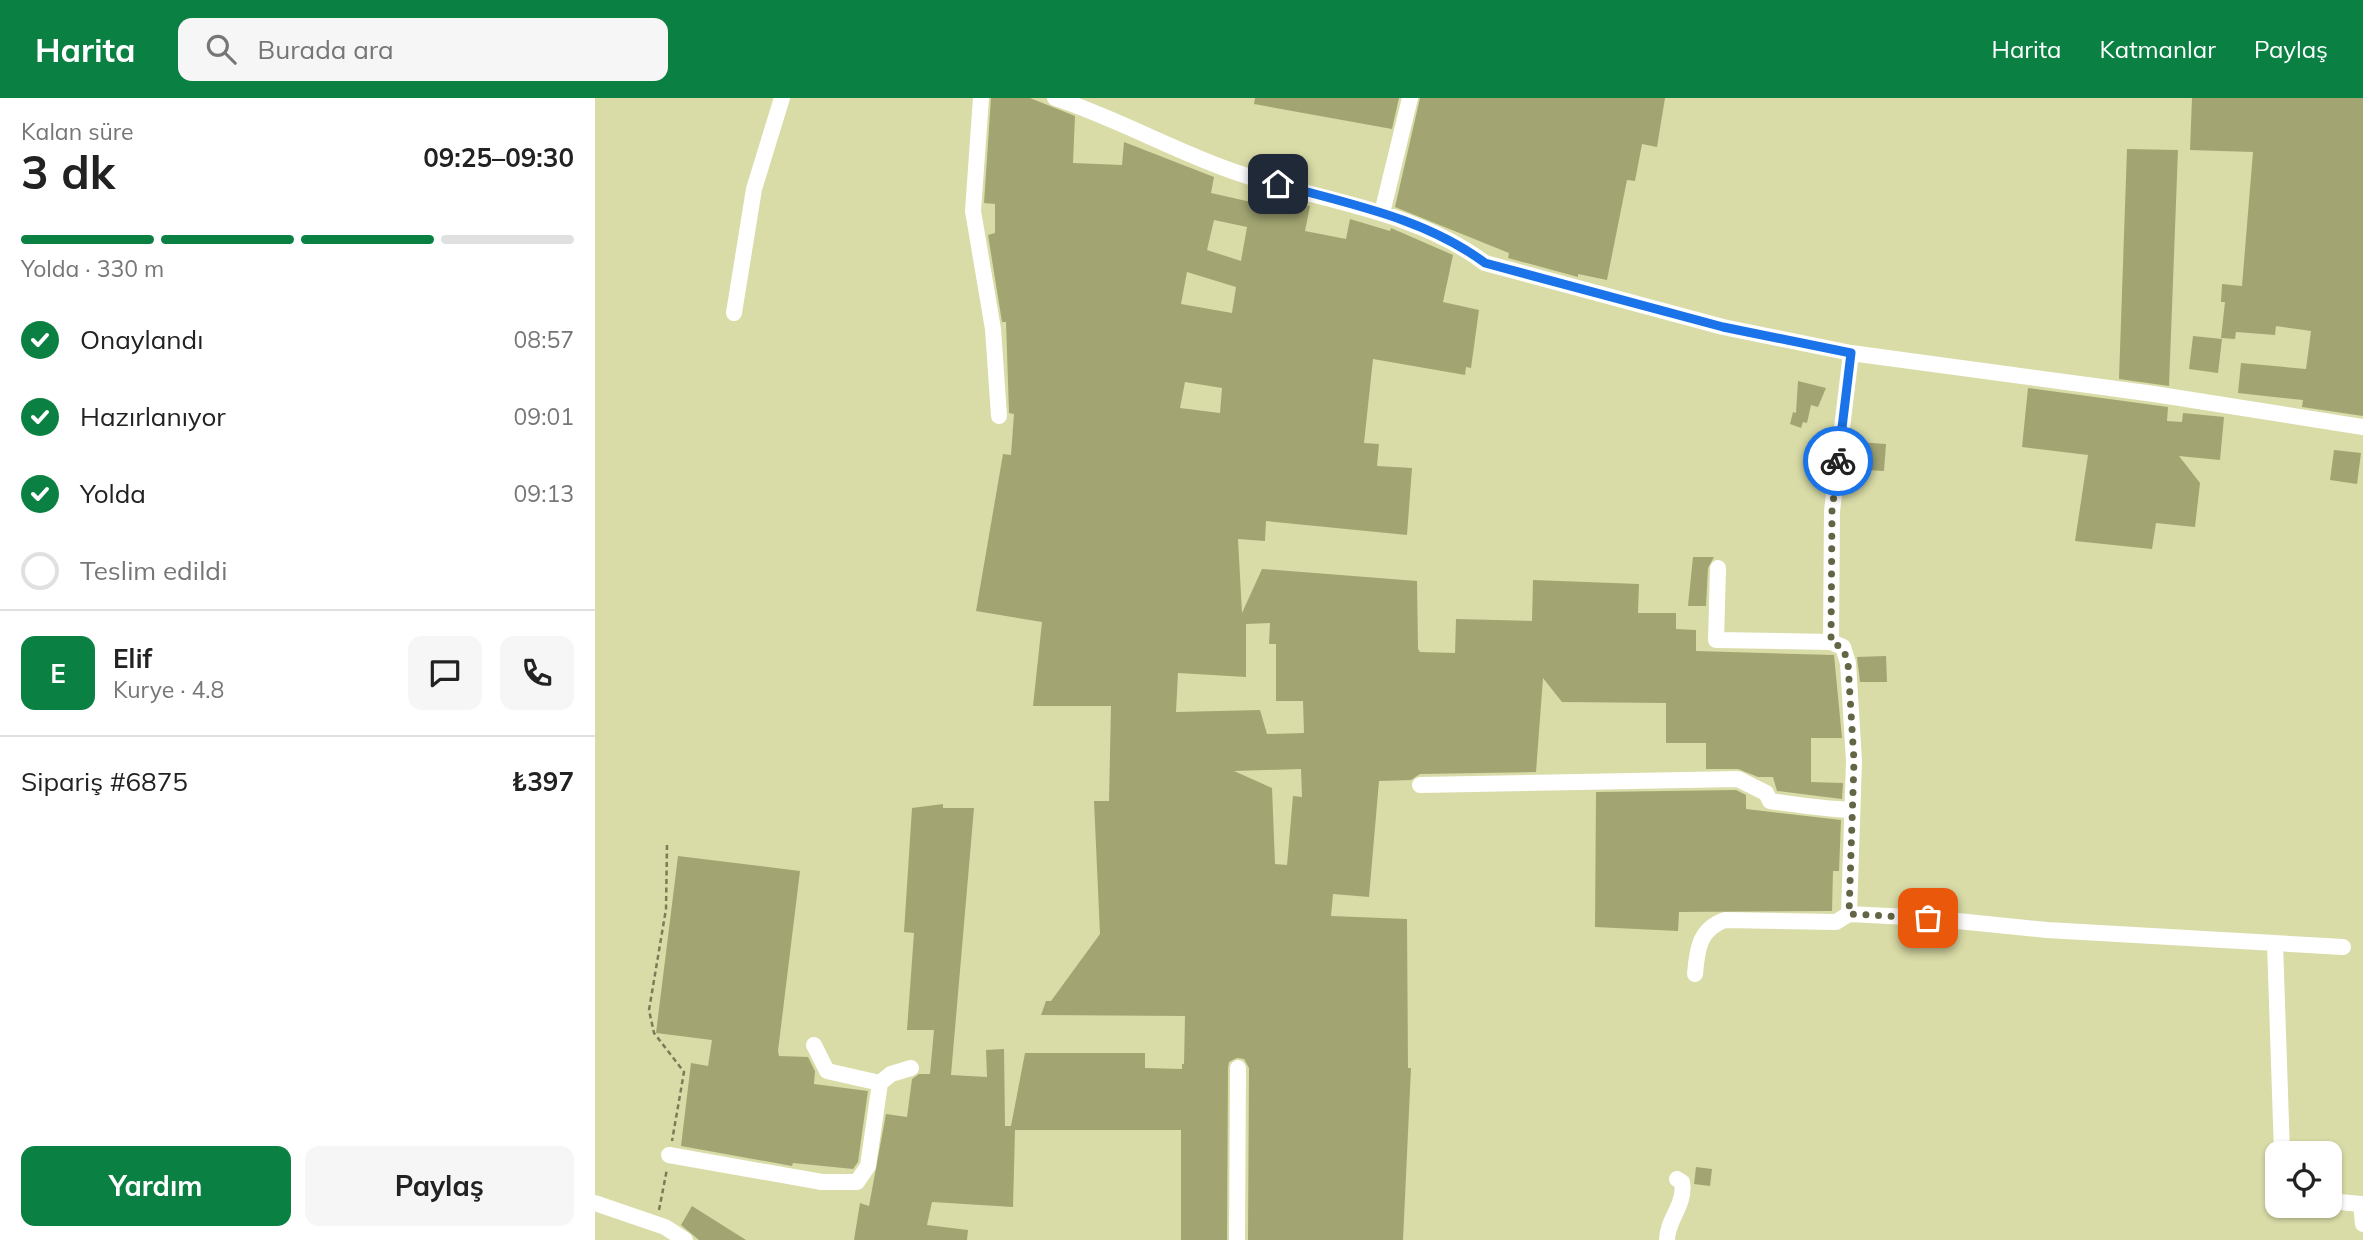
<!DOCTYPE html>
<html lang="tr">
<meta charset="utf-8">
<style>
:root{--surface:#fff;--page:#f6f6f6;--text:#222;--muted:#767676;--line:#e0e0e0;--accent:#0b8043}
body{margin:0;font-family:Mulish,sans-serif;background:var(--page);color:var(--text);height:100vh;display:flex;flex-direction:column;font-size:26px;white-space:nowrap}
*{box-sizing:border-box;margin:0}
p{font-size:23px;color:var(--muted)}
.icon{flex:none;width:38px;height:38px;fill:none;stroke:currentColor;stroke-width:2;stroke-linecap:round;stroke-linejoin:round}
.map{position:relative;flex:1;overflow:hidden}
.panel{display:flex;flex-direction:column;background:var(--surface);width:595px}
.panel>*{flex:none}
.fabs{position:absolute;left:1670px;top:1043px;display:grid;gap:14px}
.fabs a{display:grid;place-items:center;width:77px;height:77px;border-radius:14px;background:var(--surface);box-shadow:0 2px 5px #0004;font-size:35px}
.pin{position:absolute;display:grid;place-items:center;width:60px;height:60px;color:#fff;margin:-30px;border-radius:14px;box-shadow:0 4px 10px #0006}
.courier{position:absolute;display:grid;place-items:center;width:70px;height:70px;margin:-35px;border:5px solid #1a73e8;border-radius:50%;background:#fff;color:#222;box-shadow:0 2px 9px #0007}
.head em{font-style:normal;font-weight:700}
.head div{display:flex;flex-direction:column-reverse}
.head{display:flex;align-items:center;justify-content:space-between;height:119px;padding:0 21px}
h1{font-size:46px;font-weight:700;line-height:52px}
.bar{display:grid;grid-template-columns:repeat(4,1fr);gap:10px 7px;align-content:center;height:84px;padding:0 21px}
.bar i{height:9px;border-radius:5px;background:var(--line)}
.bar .selected{background:var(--accent)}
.bar p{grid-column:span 4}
.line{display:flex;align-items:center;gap:18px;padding:0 21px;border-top:2px solid var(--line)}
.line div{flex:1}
.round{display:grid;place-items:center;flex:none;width:74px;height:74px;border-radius:14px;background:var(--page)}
ol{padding:0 21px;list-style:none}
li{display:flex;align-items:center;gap:21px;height:77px}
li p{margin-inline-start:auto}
li .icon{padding:7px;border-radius:50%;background:var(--accent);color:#fff;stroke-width:4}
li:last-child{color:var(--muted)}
li i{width:38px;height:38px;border:4px solid var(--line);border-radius:50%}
.button{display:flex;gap:14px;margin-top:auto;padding:14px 21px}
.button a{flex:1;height:80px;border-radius:14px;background:var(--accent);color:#fff;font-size:28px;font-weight:700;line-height:80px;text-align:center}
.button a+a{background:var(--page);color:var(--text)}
header{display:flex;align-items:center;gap:42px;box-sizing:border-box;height:98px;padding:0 35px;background:var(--accent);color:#fff}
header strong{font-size:33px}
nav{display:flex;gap:38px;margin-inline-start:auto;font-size:24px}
.search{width:490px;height:63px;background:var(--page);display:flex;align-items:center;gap:18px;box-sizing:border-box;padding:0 24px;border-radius:14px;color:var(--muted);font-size:26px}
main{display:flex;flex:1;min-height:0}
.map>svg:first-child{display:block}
.building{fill:#a2a572;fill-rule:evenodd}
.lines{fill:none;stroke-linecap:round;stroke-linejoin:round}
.path{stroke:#7a7c58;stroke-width:2.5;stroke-dasharray:5 3.5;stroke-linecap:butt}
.minor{stroke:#fff;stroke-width:16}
.done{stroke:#636545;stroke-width:7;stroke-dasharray:0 12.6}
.route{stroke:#1a73e8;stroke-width:9}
</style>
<header>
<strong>Harita</strong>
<div class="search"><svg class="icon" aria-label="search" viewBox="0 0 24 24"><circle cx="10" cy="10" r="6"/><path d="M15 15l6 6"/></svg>Burada ara</div>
<nav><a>Harita</a><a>Katmanlar</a><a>Paylaş</a></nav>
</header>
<main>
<section class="panel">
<div class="head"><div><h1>3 dk</h1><p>Kalan süre</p></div><em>09:25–09:30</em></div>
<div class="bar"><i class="selected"></i><i class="selected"></i><i class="selected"></i><i></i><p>Yolda · 330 m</p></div>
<ol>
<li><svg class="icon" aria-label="check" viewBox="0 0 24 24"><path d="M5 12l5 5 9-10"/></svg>Onaylandı<p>08:57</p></li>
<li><svg class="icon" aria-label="check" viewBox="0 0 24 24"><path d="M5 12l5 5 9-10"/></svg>Hazırlanıyor<p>09:01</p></li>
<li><svg class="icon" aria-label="check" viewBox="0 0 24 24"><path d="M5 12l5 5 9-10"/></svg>Yolda<p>09:13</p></li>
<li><i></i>Teslim edildi</li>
</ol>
<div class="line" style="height:126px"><b class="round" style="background:var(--accent);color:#fff">E</b><div><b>Elif</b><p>Kurye · 4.8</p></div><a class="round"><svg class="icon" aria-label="chat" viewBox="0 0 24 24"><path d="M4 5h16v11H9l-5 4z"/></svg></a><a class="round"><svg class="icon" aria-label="phone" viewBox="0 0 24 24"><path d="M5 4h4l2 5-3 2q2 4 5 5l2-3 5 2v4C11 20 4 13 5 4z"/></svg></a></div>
<div class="line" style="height:91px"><div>Sipariş #6875</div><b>₺397</b></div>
<div class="button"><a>Yardım</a><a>Paylaş</a></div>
</section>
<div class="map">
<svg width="1768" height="1142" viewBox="0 0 1768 1142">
<rect width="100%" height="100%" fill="#d9dca7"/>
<path class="building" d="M396,0H435L480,18L478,65L527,67L529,44L619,79L616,95L656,104L658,94L715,108L710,133L751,141L755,121L795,133L796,130L858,157L848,204L884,212L876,270L871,269L870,277L778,261L769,345L784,346L782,368L817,370L812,437L671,423L670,443L643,441L647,515L667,471L822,483L823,551L825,554L860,555L861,521L937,523L938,482L1044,486L1043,515H1081V531L1101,532V553L1239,557L1247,640H1216V684L1248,685L1247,701L1182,693L1178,679H1163L1143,671H1111V645H1071V605L967,604L948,580L941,674L825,676L816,682L784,683L774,799L738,796L736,818L812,821L813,970H816L808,1142H653L654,970L649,961L642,960L634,964L633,970L632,1142H586V1032H420L418,1109L337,1104L332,1127L373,1132L372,1142H259L265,1105L274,1108L291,1016L312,1019L317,981L324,976H335L339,932H312L319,835L309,834L317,710L348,706V710H379L356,977L392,979L391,952L409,951L410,1028H416L430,955H550V970L587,971V966H589L590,918L446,917L451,903H456L505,836L499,703H514L516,608H438L447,524L381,513L408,356L416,357L419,316L414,315L411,224H407L393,137L400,135V106L389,105ZM619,122L652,129L646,163L612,152ZM592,174L641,189L637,215L586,206ZM590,284L627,290L625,315L585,310ZM675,525L674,546H681V603H708L709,635L672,636L665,612L581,614L583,575L651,579V526ZM706,671L707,699L698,698L692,767L680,766L677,690L639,673Z
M660,0H804L797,31L659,6Z
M825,0H1070L1062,49L1047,46L1040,83L1032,82L1012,182L983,176V179L913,160L914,155L800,109Z
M1597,0H1768V318L1707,309L1708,302L1643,295L1646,265L1711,271L1716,233L1681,228L1680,237L1641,234L1640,241L1626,240L1630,204H1626L1627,186L1647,188L1658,54L1595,52Z
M1532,51L1583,52L1574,288L1524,281Z
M1598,238L1627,241L1623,275L1594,271Z
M1203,283L1231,290L1223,309L1216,307L1212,325L1208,324L1206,330L1195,326L1198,314L1201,315Z
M1433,290L1573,309L1572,323L1587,324L1588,315L1629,319L1625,362L1584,358L1605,385L1600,429L1561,425L1557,451L1480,443L1493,357L1427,349Z
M1261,344L1291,346L1289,373L1255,371Z
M1739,352L1766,355L1762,386L1735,382Z
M1098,459H1119L1113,470L1111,508H1093Z
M1291,558L1292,584H1265L1262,559Z
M1141,692L1151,697V711L1246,722L1244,773H1238L1237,813L1084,814L1083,833L1000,829L1001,694Z
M83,758L205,773L183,953L184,958L213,959L220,973L219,986L273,993L263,1064L258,1071L198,1065L197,1068L86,1048L96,965L113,968L117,942L61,935Z
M1101,1069L1117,1071L1115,1088L1099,1086Z
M97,1108L151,1142H104L86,1127Z"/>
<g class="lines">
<path class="path" d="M72,747L71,811L54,912L59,935L89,974L77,1043
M64,1112L72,1071"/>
<path class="minor" d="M386,0L378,113L398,231L404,318
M460,0C518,19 572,49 629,70C715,103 814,108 890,165L1128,229L1256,255L1559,296L1768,329
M787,115L815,0
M139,215L159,91L187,0
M1256,255L1237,413L1236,544L1248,549L1253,565L1259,663L1254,816L1333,820L1452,832L1748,849
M1123,470L1121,542L1236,544
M825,687L1143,681L1171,695L1175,703C1203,707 1229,711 1257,712
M1680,845L1687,1055
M1100,876C1102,852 1104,831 1130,822L1241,824L1254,816
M285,985L296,976L316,970
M74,1057L227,1084H262L273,1068L285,985L232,973L219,947
M1734,1103L1766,1106L1768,1126
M0,1105L70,1129L90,1142
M642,1142L643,970
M1072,1142C1072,1121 1091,1107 1087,1084L1082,1081"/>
</g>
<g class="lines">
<path class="done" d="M1243,363L1237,413L1236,544L1248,550L1253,565L1259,663L1254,816L1333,820"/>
<path class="route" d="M683,86C754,106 830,120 890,165L1128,229L1256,255L1243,363"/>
</g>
</svg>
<div class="fabs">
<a><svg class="icon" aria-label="locate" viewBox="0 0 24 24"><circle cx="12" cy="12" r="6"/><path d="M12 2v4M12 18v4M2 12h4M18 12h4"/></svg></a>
</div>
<div class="pin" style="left:1333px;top:820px;background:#ea580c"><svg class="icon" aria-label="bag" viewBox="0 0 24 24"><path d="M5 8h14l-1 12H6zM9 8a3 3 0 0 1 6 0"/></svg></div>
<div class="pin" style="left:683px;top:86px;background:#1f2937"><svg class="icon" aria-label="home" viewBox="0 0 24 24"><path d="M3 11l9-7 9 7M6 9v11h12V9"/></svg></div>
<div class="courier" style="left:1243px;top:363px"><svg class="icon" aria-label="bike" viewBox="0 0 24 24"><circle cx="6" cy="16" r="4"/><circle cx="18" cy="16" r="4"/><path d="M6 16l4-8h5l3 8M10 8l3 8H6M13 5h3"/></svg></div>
</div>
</main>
